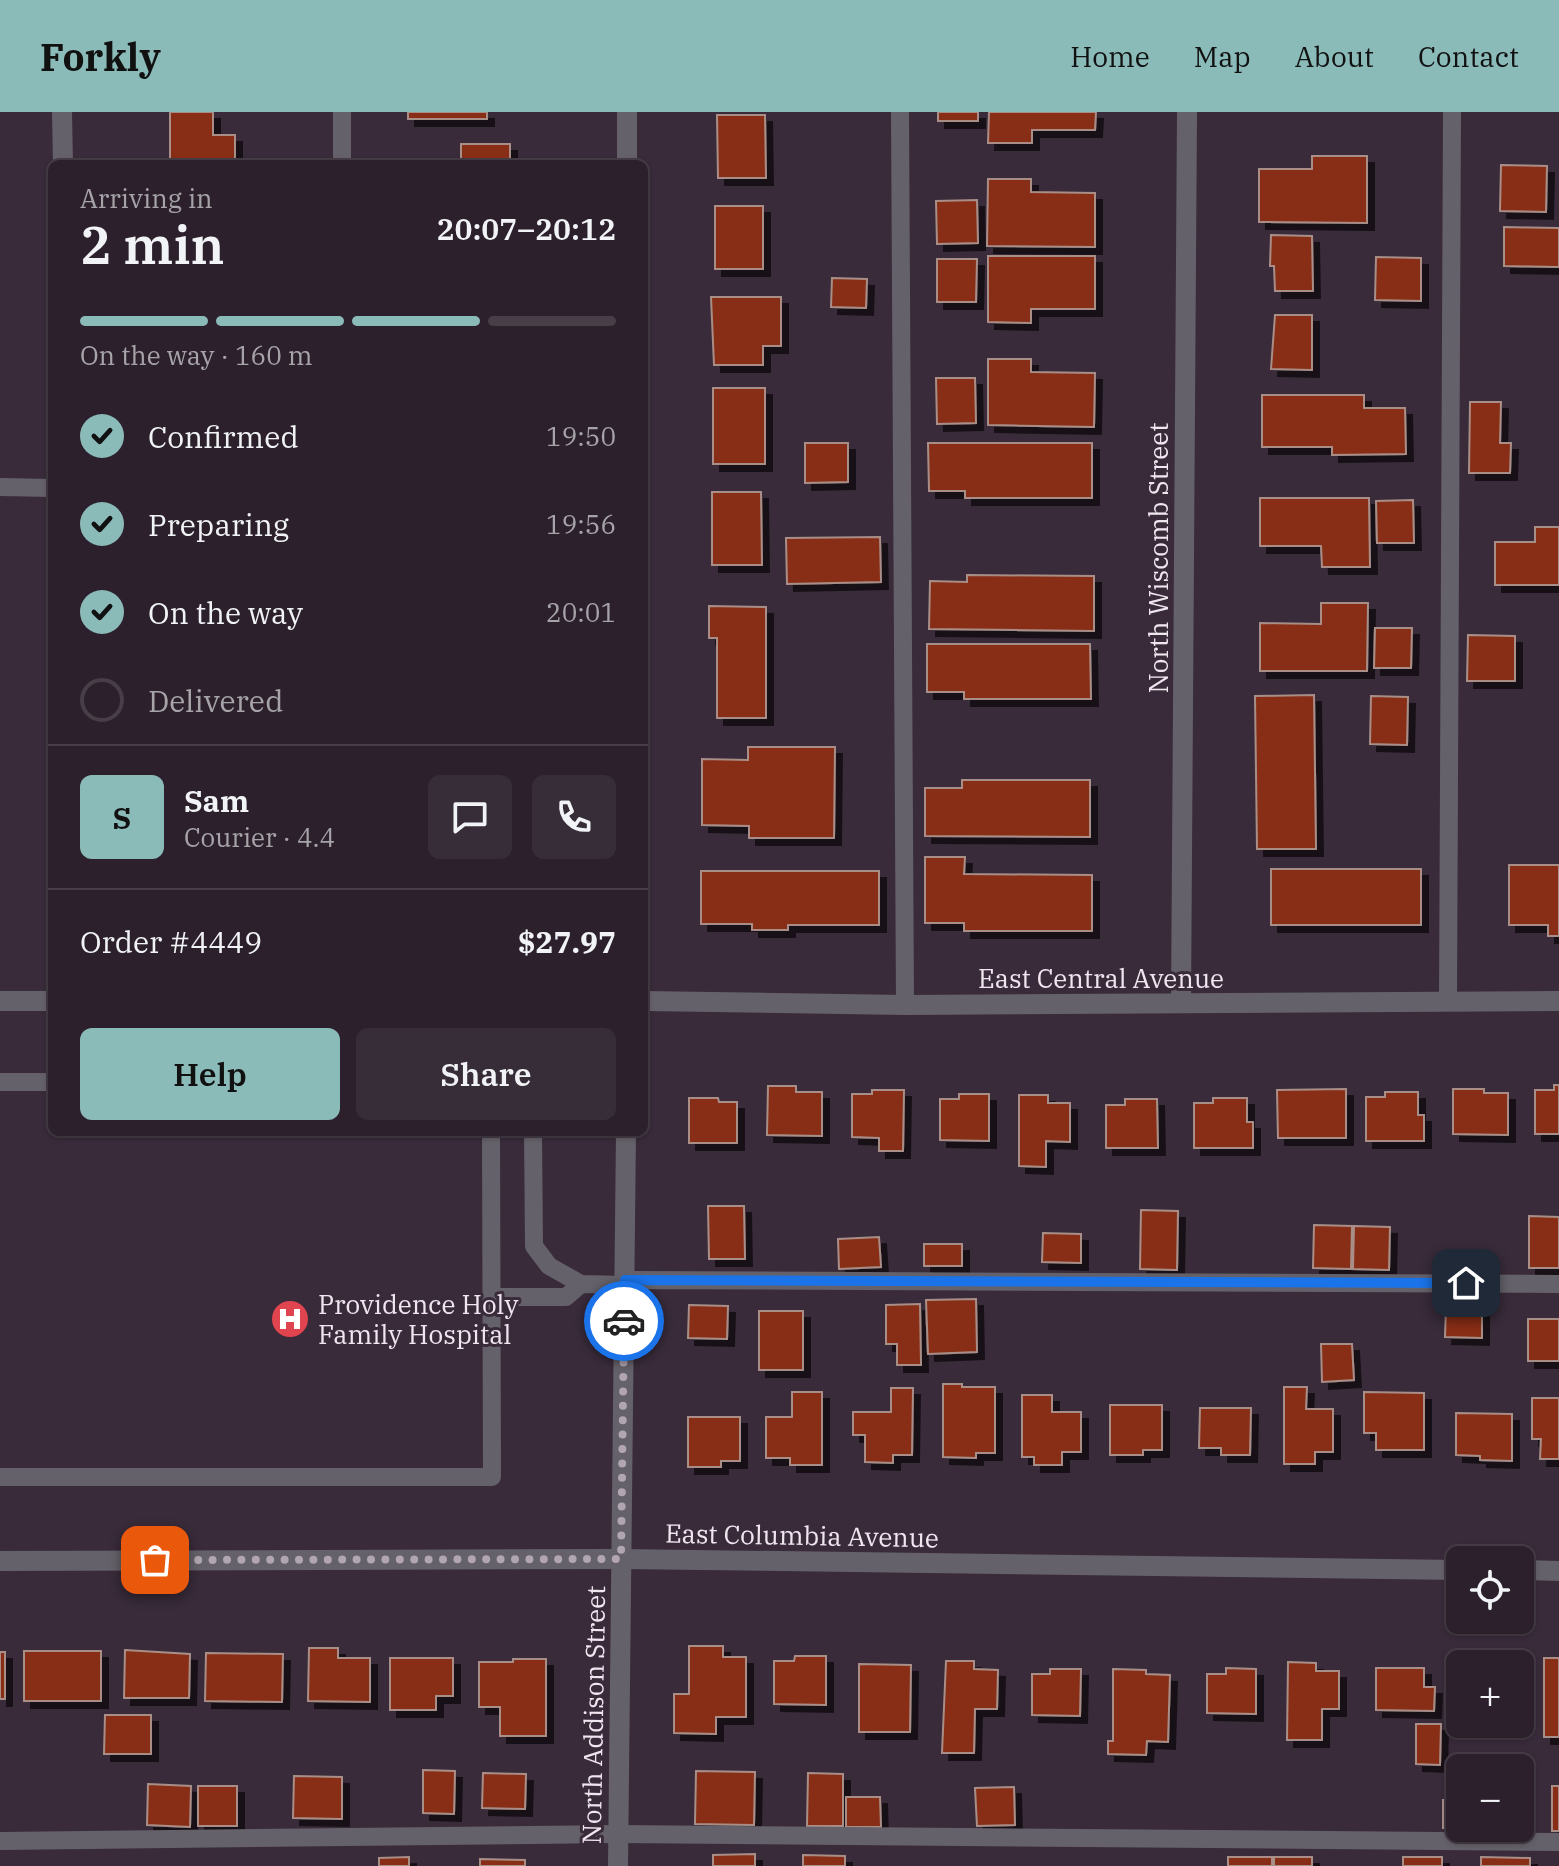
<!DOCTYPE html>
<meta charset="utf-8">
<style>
:root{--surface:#2b202c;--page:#372d38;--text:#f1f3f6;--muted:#a6a3a9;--line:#473e48;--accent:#8bbbb9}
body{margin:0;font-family:"IBM Plex Serif",serif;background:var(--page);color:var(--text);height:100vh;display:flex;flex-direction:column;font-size:30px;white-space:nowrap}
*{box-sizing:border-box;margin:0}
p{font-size:26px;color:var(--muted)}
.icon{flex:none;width:44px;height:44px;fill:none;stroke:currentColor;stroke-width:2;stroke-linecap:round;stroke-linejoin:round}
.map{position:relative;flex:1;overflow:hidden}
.sheet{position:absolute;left:48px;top:48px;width:600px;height:976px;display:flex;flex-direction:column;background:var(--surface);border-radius:12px;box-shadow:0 2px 6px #0004,0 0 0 2px var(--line)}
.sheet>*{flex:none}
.controls{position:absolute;left:1446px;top:1434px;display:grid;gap:16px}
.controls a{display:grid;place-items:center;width:88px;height:88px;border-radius:12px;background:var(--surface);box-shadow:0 2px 6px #0004,0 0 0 2px var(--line);font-size:40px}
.pin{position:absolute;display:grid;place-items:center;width:68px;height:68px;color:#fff;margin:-34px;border-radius:16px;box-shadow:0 4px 12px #0006}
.courier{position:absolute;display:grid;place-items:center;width:80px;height:80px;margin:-40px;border:6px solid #1a73e8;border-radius:50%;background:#fff;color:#222;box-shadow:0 2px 10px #0007}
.overview em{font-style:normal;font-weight:600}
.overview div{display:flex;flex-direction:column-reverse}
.overview{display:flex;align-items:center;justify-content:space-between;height:136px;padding:0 32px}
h1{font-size:52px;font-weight:600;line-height:60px}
.bar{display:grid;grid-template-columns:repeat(4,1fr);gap:12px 8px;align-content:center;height:96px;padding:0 32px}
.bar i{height:10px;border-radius:6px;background:var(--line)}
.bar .active{background:var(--accent)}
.bar p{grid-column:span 4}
.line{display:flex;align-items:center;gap:20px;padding:0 32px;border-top:2px solid var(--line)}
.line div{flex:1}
.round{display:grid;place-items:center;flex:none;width:84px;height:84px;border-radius:12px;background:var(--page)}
ol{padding:0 32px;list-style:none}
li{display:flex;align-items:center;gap:24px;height:88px}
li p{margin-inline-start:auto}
li .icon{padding:8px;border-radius:50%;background:var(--accent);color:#111;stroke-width:4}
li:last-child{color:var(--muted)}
li i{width:44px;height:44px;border:4px solid var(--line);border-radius:50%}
.button{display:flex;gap:16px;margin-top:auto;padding:16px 32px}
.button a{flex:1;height:92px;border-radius:12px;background:var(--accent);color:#111;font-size:32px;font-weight:600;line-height:92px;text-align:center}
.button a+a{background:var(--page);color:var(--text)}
header{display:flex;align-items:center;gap:48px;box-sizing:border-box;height:112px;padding:0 40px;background:var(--accent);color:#111}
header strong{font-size:38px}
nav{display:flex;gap:44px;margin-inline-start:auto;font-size:28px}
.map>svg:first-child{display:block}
.building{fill:#892d15;stroke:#a88e87;stroke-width:2;filter:url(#shadow)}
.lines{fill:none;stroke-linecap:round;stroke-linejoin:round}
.service{stroke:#65616a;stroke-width:18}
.minor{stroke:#65616a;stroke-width:20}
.tertiary{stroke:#65616a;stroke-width:20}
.done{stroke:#b0a5b0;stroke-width:8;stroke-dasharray:0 14.4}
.route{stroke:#1a73e8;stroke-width:10}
.labels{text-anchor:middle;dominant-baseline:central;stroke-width:6;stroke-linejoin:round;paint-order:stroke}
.street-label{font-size:26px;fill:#f0e6f0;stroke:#392b3a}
.poi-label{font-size:26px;fill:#f0e6f0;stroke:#392b3a;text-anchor:start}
</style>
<header>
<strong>Forkly</strong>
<nav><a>Home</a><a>Map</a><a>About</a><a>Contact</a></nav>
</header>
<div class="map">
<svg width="1559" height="1754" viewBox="0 0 1559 1754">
<defs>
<filter id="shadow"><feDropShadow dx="7" dy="7" stdDeviation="0" flood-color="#0009"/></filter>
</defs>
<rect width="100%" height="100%" fill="#392b3a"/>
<path class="building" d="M170,0H213V23H235V52H170Z
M408,0H487V7H408Z
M938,0H978V9H938Z
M989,0H1096L1095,18H1032V31H988Z
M717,3H765L766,66H718Z
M461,32H510V52H461Z
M1312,44H1367V111L1259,110V57H1312Z
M1501,53L1547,54L1546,100L1500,99Z
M988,67H1031V80L1095,81V135L987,134Z
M977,88L978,131L937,132L936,89Z
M715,94H763V157H715Z
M1504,115L1559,116V155L1504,154Z
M1271,123L1312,124L1313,179H1275L1274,154H1270Z
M988,144H1095V197H1031V211L988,210Z
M1376,145L1421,146V189L1375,188Z
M937,147H977L976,190H937Z
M832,166L867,167L866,196L831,195Z
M711,185H781V234H763V253H714Z
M1275,203H1312V258L1271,257Z
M988,247H1031V260L1095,261L1094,315L988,313Z
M936,266H975L976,311L937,312Z
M713,276H765V352H713Z
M1262,283H1364V296H1405L1406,342L1332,343V335H1262Z
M1470,290H1501L1500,331H1511L1510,361H1469Z
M805,331H848V370L805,371Z
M928,331H1092V386H965V379H929Z
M712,380H761L762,453H712Z
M1260,386H1369L1370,455H1322L1321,434H1260Z
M1413,388L1414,431H1377L1376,389Z
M1535,415H1559V473H1495V430H1535Z
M880,425L881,470L787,472L786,426Z
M967,463L1094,464V519L929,517L930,469L967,470Z
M1321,491H1368L1367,559H1260V511L1321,512Z
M709,494L766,495V606H717V526H709Z
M1375,516H1412L1411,556H1374Z
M1468,523L1515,524V569H1467Z
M927,532H1090L1091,587H964V580H927Z
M1314,583L1316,737H1257L1255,584Z
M1371,584L1408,585L1407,633L1370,632Z
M748,635H835L834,726H749V714L702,713V647L748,648Z
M962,668H1090V725L925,724V676H962Z
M925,745H965L964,762L1092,763V819H964V811H925Z
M1509,753H1559V824H1548V813H1509Z
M1271,757H1421V813H1271Z
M701,759H879V813H788V818H752V812H701Z
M1554,973H1559V1022H1535V978H1554Z
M768,974H796V980H822V1024L767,1023Z
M1346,977V1026H1278L1277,978Z
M1453,977H1484V981H1508V1023L1453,1022Z
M872,978H904L903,1039H879V1026L852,1025V982H872Z
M1385,980H1418V1003H1424V1029H1366V985H1385Z
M959,982H989V1029L940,1028V987H959Z
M1019,983H1048V991H1070V1030L1046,1029V1055L1019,1054Z
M689,986H718L719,990H737V1031H689Z
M1213,986H1247V1010H1253V1036H1194V991H1213Z
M1125,987H1157L1158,1036H1106V993H1125Z
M708,1094H744L745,1147H709Z
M1141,1098L1178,1099L1177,1158L1140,1157Z
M1529,1104L1559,1105V1156H1529Z
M1314,1113L1352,1114L1351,1157L1313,1156Z
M1354,1114L1390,1115L1389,1158L1353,1157Z
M1043,1121L1081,1122V1151L1042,1150Z
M879,1125L881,1155L839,1157L838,1127Z
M924,1132H962V1154H924Z
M976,1187L977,1240L928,1242L926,1188Z
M920,1192L921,1253H897V1232H886V1193Z
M689,1193L728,1194L727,1227L688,1226Z
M1446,1195H1482V1226L1445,1225Z
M759,1199H803V1258H759Z
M1528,1207H1559V1249H1528Z
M1321,1232H1352L1354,1268L1322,1270Z
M943,1272H962V1275H995V1341H976V1346L943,1345Z
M1284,1275H1307L1306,1297H1333V1340H1315V1352H1284Z
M891,1276H913L912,1343H893V1351L865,1350V1323H853V1300H891Z
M792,1280H822V1353H790V1346H766V1305H792Z
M1364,1280L1424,1281V1338H1376V1321H1364Z
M1022,1283H1052V1300H1081V1340H1062V1353H1034V1345H1022Z
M1532,1286H1559V1347H1540L1541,1327H1532Z
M1110,1293H1162V1338H1143V1343H1110Z
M1200,1296H1251L1250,1343H1221V1336H1199Z
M1456,1301L1512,1302V1349L1480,1348V1344L1456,1343Z
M688,1305H740V1349H721V1355H688Z
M689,1534H723V1545H746V1605H716V1622L674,1621V1582H689Z
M309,1536H338V1546H370V1590L308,1589Z
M125,1538L190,1542L189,1586H124Z
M24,1539H101V1589H24Z
M0,1540H5V1587H0Z
M206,1541L283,1542L282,1590L205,1589Z
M795,1544H826V1593L774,1592V1549H794Z
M390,1546H453V1584H436V1598H390Z
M1544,1546H1559V1625H1544Z
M513,1547H546V1624H500V1595H479V1550H513Z
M1479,1547H1512V1552H1479Z
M946,1549H974V1557L998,1558L997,1597H975L974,1641H942Z
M1288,1550L1316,1551V1559H1339V1597H1322V1628H1287Z
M859,1552L911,1553L910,1620H859Z
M1226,1556L1256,1557V1602L1207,1601V1562H1226Z
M1376,1556H1424V1575H1435L1434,1599L1376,1598Z
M1050,1557H1081L1080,1604L1032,1603V1562H1050Z
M1113,1557L1146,1558V1562L1170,1563L1168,1630L1147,1629L1146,1643L1108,1642V1629H1113Z
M1520,1574H1527V1607H1520Z
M105,1603H151V1642H104Z
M1416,1612H1441L1440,1653L1416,1652Z
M423,1658L455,1659L454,1702L423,1701Z
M696,1659L755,1660L754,1713L695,1712Z
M483,1661L526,1662L525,1697L482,1696Z
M808,1661L843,1662V1714H807Z
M294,1664L342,1665V1707L293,1706Z
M148,1672L191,1674L190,1715L147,1713Z
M198,1674H237V1714H198Z
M1552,1674H1559V1719H1552Z
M1014,1675L1015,1713L977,1714L975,1676Z
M846,1685H880L881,1715H846Z
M1443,1688H1460V1716L1485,1717L1443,1716Z
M755,1742V1754H713V1743Z
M803,1743L845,1744V1754H803Z
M409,1745V1754H379V1746Z
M1228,1745H1272V1754H1228Z
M1274,1745H1312V1754H1274Z
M1403,1745H1442V1754H1403Z
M1481,1745L1530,1746V1754H1481Z
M480,1747L525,1748V1754H480Z"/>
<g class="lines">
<path class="service" d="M900,0L905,893
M342,52V0
M0,375L52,376
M1448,890L1452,0
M0,970H52
M533,1020L534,1134L549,1154L581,1172L625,1173
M625,1168L1559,1172
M492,1185H566L581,1172
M0,1365H492L491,1020
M0,1729L618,1722L1559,1730"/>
<path class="minor" d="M62,0L63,52
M644,889L905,893L1559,889
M1181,891L1187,0
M0,1449L621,1447L1460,1458
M1520,1458L1559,1459"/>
<path class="tertiary" d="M627,0V52
M0,889H52
M618,1754L626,1020"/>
</g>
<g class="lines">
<path class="done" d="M155,1448L621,1447L624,1209"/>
<path class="route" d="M624,1209L625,1168L1466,1171"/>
</g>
<defs>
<symbol id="hospital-disc" viewBox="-11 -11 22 22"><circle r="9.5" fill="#e0444e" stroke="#392b3a"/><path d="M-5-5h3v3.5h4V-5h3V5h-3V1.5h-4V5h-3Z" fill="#fff"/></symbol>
</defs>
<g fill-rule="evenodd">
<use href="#hospital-disc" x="268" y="1185" width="44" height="44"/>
</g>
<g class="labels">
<g class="street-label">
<text transform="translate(1158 446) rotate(-90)">North Wiscomb Street</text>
<text x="1101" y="866">East Central Avenue</text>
<text transform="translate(802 1423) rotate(1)">East Columbia Avenue</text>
<text transform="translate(593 1603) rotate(-89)">North Addison Street</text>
</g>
<g class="poi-label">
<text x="318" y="1192">Providence Holy<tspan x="318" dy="30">Family Hospital</tspan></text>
</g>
</g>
</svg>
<div class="controls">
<a><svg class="icon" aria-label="locate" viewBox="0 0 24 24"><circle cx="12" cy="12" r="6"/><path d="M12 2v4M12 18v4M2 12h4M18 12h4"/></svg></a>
<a>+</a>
<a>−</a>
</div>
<div class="pin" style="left:155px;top:1448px;background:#ea580c"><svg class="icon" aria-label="bag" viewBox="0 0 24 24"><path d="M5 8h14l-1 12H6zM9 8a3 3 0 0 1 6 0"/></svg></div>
<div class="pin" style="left:1466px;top:1171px;background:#1f2937"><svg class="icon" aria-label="home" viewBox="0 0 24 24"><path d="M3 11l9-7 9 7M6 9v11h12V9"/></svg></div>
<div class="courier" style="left:624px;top:1209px"><svg class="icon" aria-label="car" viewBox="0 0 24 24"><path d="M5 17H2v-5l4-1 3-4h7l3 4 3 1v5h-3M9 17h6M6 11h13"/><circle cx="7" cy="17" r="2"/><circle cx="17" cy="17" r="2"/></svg></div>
<section class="sheet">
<div class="overview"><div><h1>2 min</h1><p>Arriving in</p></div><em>20:07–20:12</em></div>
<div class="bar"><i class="active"></i><i class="active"></i><i class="active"></i><i></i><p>On the way · 160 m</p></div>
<ol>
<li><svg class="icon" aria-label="check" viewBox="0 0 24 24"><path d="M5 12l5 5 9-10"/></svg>Confirmed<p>19:50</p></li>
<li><svg class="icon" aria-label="check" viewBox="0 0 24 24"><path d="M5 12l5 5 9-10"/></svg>Preparing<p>19:56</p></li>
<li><svg class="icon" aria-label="check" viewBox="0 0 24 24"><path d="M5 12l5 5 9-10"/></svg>On the way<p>20:01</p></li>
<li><i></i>Delivered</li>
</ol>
<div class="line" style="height:144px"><b class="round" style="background:var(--accent);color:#111">S</b><div><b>Sam</b><p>Courier · 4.4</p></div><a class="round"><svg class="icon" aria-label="chat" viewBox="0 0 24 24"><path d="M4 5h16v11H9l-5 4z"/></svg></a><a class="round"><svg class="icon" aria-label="phone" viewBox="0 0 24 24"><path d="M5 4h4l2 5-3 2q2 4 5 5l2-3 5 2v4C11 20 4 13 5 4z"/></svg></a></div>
<div class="line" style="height:104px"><div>Order #4449</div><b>$27.97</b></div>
<div class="button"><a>Help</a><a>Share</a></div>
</section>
</div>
